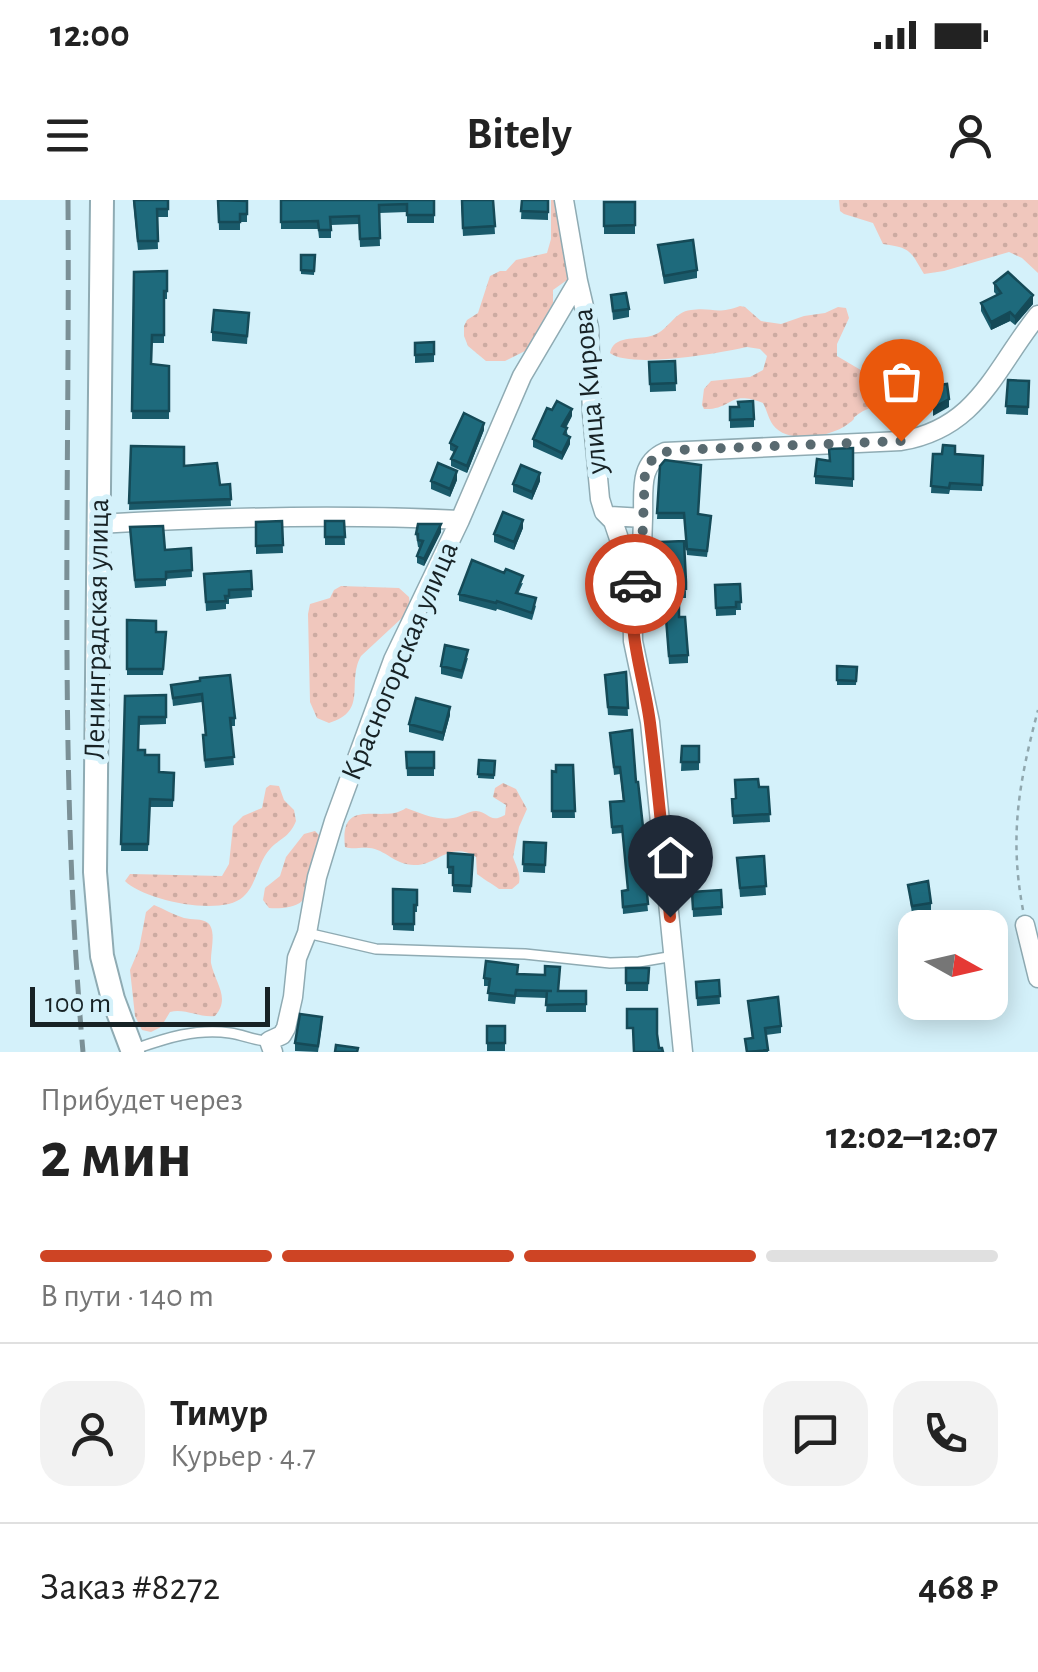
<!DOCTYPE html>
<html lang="ru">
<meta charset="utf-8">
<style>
:root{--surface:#fff;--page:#f2f2f2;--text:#222;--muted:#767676;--line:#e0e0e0;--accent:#ce4424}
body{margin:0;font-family:"Alegreya Sans",sans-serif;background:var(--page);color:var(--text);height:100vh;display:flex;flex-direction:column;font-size:38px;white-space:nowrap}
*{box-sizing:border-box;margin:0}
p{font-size:32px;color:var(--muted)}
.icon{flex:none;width:55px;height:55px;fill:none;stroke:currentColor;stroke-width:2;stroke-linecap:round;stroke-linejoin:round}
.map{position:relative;height:852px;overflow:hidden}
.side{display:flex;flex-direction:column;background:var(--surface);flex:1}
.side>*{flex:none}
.needle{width:65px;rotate:98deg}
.buttons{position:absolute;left:898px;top:710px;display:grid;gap:20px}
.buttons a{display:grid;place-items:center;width:110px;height:110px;border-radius:20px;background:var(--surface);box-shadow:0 5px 25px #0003;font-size:50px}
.scale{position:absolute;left:30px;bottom:25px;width:240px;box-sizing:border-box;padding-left:10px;border:5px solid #172225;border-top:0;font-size:28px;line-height:35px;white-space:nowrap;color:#172225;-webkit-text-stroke:8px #d4f1fa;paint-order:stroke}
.pin{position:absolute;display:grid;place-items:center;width:85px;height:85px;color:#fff;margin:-102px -42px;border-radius:50% 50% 50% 0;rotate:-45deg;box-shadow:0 0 10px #0007}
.pin .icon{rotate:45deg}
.courier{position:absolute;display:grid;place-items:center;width:100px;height:100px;margin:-50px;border:8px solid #ce4424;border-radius:50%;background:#fff;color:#222;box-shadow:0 2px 12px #0007}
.overview em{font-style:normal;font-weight:600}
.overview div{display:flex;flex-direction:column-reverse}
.overview{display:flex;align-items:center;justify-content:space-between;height:170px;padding:0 40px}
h1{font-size:65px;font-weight:600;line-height:75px}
.bar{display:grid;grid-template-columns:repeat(4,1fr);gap:15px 10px;align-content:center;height:120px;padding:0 40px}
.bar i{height:12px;border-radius:8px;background:var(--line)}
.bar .on{background:var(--accent)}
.bar p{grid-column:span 4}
.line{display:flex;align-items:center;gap:25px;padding:0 40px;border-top:2px solid var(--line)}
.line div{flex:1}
.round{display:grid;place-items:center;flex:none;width:105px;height:105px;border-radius:30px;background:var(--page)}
.status{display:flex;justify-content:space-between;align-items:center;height:70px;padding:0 50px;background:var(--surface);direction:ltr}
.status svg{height:28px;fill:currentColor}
header{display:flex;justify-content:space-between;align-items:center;height:130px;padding:0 40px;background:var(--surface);font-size:45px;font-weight:600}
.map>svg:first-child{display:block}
.grass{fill:url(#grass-dots)}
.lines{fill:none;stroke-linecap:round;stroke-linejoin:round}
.lane-casing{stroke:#8fabb3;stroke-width:12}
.street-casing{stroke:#8fabb3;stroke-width:21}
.secondary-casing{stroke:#8fabb3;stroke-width:26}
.path{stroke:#90a7ae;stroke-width:2.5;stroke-dasharray:5 5;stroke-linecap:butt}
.lane{stroke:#fff;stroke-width:9}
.street{stroke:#fff;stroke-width:18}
.secondary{stroke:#fff;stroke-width:22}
.rail{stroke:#7b9096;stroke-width:5;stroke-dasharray:20 10;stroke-linecap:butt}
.wall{fill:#1a5b6b}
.shaded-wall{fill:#154a57}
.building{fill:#1e6a7c;stroke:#154a57;stroke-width:2.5}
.done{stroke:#596a70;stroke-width:10;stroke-dasharray:0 18}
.route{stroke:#ce4424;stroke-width:12}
.labels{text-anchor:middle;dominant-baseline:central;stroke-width:10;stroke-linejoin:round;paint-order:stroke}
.street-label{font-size:30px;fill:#172225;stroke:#d4f1fa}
</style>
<div class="status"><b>12:00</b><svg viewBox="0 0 49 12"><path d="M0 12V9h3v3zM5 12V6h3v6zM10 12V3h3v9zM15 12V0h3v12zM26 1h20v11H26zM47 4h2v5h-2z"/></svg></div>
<header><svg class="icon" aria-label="menu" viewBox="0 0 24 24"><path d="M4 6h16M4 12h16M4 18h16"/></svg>Bitely<svg class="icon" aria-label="person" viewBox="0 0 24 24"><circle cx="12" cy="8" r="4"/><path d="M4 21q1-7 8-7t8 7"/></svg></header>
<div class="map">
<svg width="1038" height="852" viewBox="0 0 1038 852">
<defs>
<pattern id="grass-dots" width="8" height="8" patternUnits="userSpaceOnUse" patternTransform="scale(2.5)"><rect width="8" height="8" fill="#f0c7bd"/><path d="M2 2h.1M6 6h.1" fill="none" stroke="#cdaba2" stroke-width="1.8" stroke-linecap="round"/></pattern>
</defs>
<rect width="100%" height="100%" fill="#d4f1fa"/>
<path class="grass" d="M551,0H561L570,74L567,80L553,90V103L527,150L505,161H486L468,146L464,136V126L467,120L478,113L490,76L500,71H506L516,60L547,53L551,39Z
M839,0H1038V73L1022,58L1009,52L944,71L924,74C910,51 912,48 883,44L873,23L844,14L840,11Z
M740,106L745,107L761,121L781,124L804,116L825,113L838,107L846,108L849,118L837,144V156L876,179L885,194L882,202C875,207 867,208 860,213C848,221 860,215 848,224C831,237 788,245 773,225C768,218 767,210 763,203C728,189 733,210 704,209L702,205L704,189L711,181L750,177L763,170L767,156L760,149L747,147C720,153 630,169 610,153C614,135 635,140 651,136C668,132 674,111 691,110C713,107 716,115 740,106Z
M341,386L399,388L409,397L410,406L403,417L361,456C346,483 369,511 329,523L317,518L310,502L308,414L310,404L330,398L334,390Z
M503,583L516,589L527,609L519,627L513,657C516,666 521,673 519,683L512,689H499C492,684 482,678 477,674L476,657C450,640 437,666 414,665C395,665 385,649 369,648C359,647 354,650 345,647C339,594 383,625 406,608C421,613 436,621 453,618C461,617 468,611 476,611C490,612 489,624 505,615L506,605L493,597L495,588Z
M270,585L279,586L284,600L294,610L296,621C289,638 280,638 270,649C257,663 257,685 243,697C221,717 143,700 125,681L130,674L222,676L229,664L233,626L243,616L262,608L266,588Z
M315,631L320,636C320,648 311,694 302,701C295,708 278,709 269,708L263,700L265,688L280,676L286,657L304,634Z
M154,705C164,709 174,715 184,718C192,720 202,718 208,723C217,731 210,752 211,763C215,783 231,798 215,816C199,818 185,808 170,812L161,827L151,832L142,830L135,816L130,770L139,749L146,712Z"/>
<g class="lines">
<defs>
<path id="lane" d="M307,733L376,749L525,754L610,763L639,762L674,756
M135,849C166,838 197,828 230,833C244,835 255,841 269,841"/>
<path id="street" d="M564,0L578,81L589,128L592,213L600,299L604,312L613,321L632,377L633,441L650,522L683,852
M610,316L643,318C644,292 638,264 665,252L901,241C978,228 994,170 1038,115
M98,324C218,317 340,314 460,320
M636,381L642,349L643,318
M1025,725L1038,778
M273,852L269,841L282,835L286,828L293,797L297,758L307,733L317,677L334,621L393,460L460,320L522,176L578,81"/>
<path id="secondary" d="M102,0L95,672L102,756L113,799L133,852"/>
</defs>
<use href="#lane" class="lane-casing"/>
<use href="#street" class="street-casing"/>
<use href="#secondary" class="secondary-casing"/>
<path class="path" d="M1023,710C1009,636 1019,582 1038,510"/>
<use href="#lane" class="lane"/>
<use href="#street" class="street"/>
<use href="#secondary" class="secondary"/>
<path class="rail" d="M68,0C70,284 58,569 83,852"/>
</g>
<path class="wall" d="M133,0H168V17H157L158,49L138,50Z
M218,0L247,1V22H240V30H219Z
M281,0H434V23H407V12L379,13L380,46L360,47L359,24L331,25V38H319L318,29H281Z
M461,0H493L495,34L463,36Z
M522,0H548V20L521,19Z
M604,2H635V34H604Z
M658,45L697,70V78L664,84Z
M301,55H315L314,75L301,74Z
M167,71V99H164V143H152L151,164L169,166V219H132L134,72Z
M994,83L1033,104L1015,125L1010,121L991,130L981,111V103L997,95L994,92Z
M611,95L629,109V117L613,120Z
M249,113L247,144L212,141V132Z
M434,142V162L415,163V143Z
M675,161L676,191L650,192L649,162Z
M1008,180L1029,181L1028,215L1006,214Z
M730,207L754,219V227L730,228Z
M572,216L566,228L570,244L562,260L533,247V239Z
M484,230L467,273L451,266V259L454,252L450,250V243Z
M131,246L220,285L230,284L231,306L129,310Z
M853,248V287L815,284V276L829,261Z
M933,254L983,256L982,291L950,290L949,294L931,293Z
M660,266L698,315L711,322L707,357L687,355L684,319H657Z
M457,280L450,297L431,289V281Z
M540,281L532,300L513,292V284Z
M282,321L283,353L256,354V322Z
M325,321H344L345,345H325Z
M523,328L514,350L494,342V334Z
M441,332L424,366L417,363V356L420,348L418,347L416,334Z
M130,335L165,350L191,348L192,377L166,379V386L135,388Z
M660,350L686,391V398H679V417L688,455V463L669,464Z
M251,371L252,397L229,399V404H226V409L206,411L204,374Z
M616,376V394L600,395V377Z
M523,383L518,394L536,406L532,420L497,409L496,411L459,401V394Z
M740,384L741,410H736V415L716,416L715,385Z
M127,420L156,432H166L163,475H127Z
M468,458L462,479L441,474V466Z
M837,466L857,467L856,485H837Z
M626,472L628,516L608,515L605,475Z
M200,481L235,518V526H231L234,565L205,568L203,543L205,535L202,502L173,506L171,485Z
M166,495V524L139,525V550L145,555L159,572L174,573L173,607H150L148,651H121L125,496Z
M450,515L443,541L409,532V524Z
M610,533L636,582L647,663L648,690L646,691L648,711L623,714L622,691L628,690L622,633L612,634L610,602L623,601L620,574L614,575Z
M682,546H699V570L681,571Z
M406,552H434V576H407Z
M479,560L495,561L494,579L478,578Z
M573,565L575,618H552V571L556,572Z
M759,587H768L770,622L733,624L732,599Z
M524,642L546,643L545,673L523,672Z
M448,653L473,655L471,693L453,692V674H448Z
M764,656L766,695L740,697L737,658Z
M908,685L931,703V711L912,714Z
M393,689L417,690V712H414V731L393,730Z
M721,690L722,715L693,717L692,692Z
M626,768H649L648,791H626Z
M518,774L559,791H586V812H546L547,798L516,797L515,804L488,801L489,786H484V778Z
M719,780L720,804L697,806L696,782Z
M748,801L781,826V833L766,835L768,852H746L745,839L752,838Z
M322,825L318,852L295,851V843Z
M487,826H505V851H487Z"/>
<path class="shaded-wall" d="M1033,95V104L1015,125V117Z
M1010,112V121L991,130V122Z
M949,199V207L933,216V208Z
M572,209V216L562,233V226Z
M484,223V230L467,273V266Z
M570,237V244L562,260V253Z
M457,271V280L450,297V289Z
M540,273V281L532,300V292Z
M523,320V328L514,350V342Z
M441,324V332L424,366V359Z
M450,507V515L443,541V533Z"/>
<path class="building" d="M134,0H168V9H157L158,41H138Z
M218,0L247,1V14H240V22H219Z
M281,0H434V15H407V4L379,5L380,38L360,39L359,16L330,17L331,30H319L318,21L281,22Z
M462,0H493L495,26L463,28Z
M522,0H548V12L521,11Z
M604,2H635V25L604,26Z
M693,40L697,70L664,76L658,45Z
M301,55H315L314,71L301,70Z
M167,71V91H164V135H152L151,164L169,166V211H132L134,72Z
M1008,72L1033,95L1015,117L1010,112L991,122L981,103L1001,93L994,83Z
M626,93L629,109L613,111L611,95Z
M214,110L249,113L247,136L212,132Z
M434,142V154L415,155V143Z
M675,161L676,183L650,184L649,162Z
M1008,180L1029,181L1028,207L1006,206Z
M947,184L949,199L933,208L930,186Z
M557,201L572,209L562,226L567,228L564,234L570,237L562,253L533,239L547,208L552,210Z
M753,201L754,219L730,220V207H739L738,202Z
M464,213L484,223L467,266L451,259L457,247L450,243Z
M943,245L955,246V254L983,256L982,285L950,283L949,288L931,286L933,254H942Z
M131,246L184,247V266L217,263L220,285L230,284L231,299L129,303Z
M853,248V279L815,276L817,259L830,261L829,249Z
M665,260L701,265L698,314L711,316L707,351L687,349L684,313H657L660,266Z
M438,263L457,271L450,289L431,281Z
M521,265L540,273L532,292L513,284Z
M503,312L523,320L514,342L494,334Z
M282,321L283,345L256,346V322Z
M325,321H344L345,337H325Z
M418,324H441L424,359L417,356L423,341L418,340V334H416Z
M163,326L165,350L191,348L192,370L166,372V379L135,380L130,327Z
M684,341L686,382V389L679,390V417H685L688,455L669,456L660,342Z
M472,360L504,373L506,369L523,376L516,393L536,398L532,413L497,401L496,403L459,394Z
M251,371L252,389L229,390V396H225L226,401L206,402L204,374Z
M616,376V390L600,391V377Z
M740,384L741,402H736V407L716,408L715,385Z
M127,420L156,421V432H166L163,469H127Z
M445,445L468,450L462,471L441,466Z
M837,466L857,467L856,481L837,480Z
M626,472L628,508L608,507L605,475Z
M230,475L235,518H230L234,557L205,560L203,535H206L202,494L173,498L171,485L200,481V478Z
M166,495V517H139L138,550H145V555H159V572L174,573L173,600L150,599L148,644H121L125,496Z
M416,498L450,507L443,533L409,524Z
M632,530L636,582H638L647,663L648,683H646L648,704L623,707L622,691L628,690L622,626L612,627L610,602L624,601L620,567H614L610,533Z
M682,546H699V562H681Z
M406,552H434V568H407Z
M479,560L495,561L494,575L478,574Z
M556,565H573L575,611H552V571L556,572Z
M758,579L759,587H768L770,614L733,616L732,599L736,598L735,580Z
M524,642L546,643L545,665L523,664Z
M448,653L473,655L471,686L453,685V667H448Z
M764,656L766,686L740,688L737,658Z
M928,681L931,703L912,706L908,685Z
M393,689L417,690V705H414V724H393Z
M721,690L722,707L693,709L692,692Z
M486,761L518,765L517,774L545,775V766L560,767L558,791H586V804L546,805L547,791H552L516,790L515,796L488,793L490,779L484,778Z
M626,768H649L648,783H626Z
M719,780L720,796L697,798L696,782Z
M778,797L781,826L765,828L768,850L747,852L745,839L753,838L748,801Z
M627,809H657V834L659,848H662L663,852H634L633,828H627Z
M300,814L322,817L318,846L295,843Z
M487,826H505V843H487Z
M336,845L358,848L357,852H335Z"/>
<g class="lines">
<path class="done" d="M635,384L642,349L645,271C652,256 661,252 676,250L901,241"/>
<path class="route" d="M635,384C626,433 644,475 650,523C658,587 664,652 670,717"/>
</g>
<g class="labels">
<g class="street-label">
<text transform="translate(590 191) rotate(-95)">улица Кирова</text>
<text transform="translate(97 429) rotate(-89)">Ленинградская улица</text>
<text transform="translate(400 461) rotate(-67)">Красногорская улица</text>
</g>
</g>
</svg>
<div class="buttons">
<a><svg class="needle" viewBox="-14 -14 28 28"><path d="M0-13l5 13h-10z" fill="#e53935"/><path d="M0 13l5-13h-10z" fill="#767676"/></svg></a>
</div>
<div class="scale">100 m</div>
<div class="pin" style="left:901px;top:241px;background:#ea580c"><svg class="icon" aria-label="bag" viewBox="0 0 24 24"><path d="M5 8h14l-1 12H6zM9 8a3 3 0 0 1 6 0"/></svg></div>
<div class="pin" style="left:670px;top:717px;background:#1f2937"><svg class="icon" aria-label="home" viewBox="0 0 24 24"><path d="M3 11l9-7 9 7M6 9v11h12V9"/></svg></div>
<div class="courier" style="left:635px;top:384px"><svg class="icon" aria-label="car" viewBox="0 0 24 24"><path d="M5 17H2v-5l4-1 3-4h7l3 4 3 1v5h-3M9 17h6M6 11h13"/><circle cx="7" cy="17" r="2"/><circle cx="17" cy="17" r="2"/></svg></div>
</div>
<section class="side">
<div class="overview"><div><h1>2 мин</h1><p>Прибудет через</p></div><em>12:02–12:07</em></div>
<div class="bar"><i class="on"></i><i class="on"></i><i class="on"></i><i></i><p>В пути · 140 m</p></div>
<div class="line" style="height:180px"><a class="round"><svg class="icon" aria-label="person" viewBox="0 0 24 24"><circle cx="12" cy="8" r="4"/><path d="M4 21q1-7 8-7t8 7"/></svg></a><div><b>Тимур</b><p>Курьер · 4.7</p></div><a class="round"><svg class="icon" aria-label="chat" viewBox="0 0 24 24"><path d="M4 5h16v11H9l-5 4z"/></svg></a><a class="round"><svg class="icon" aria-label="phone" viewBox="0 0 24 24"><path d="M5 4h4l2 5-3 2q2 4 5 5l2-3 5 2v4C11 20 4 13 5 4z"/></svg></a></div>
<div class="line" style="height:130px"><div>Заказ #8272</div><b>468 ₽</b></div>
</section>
